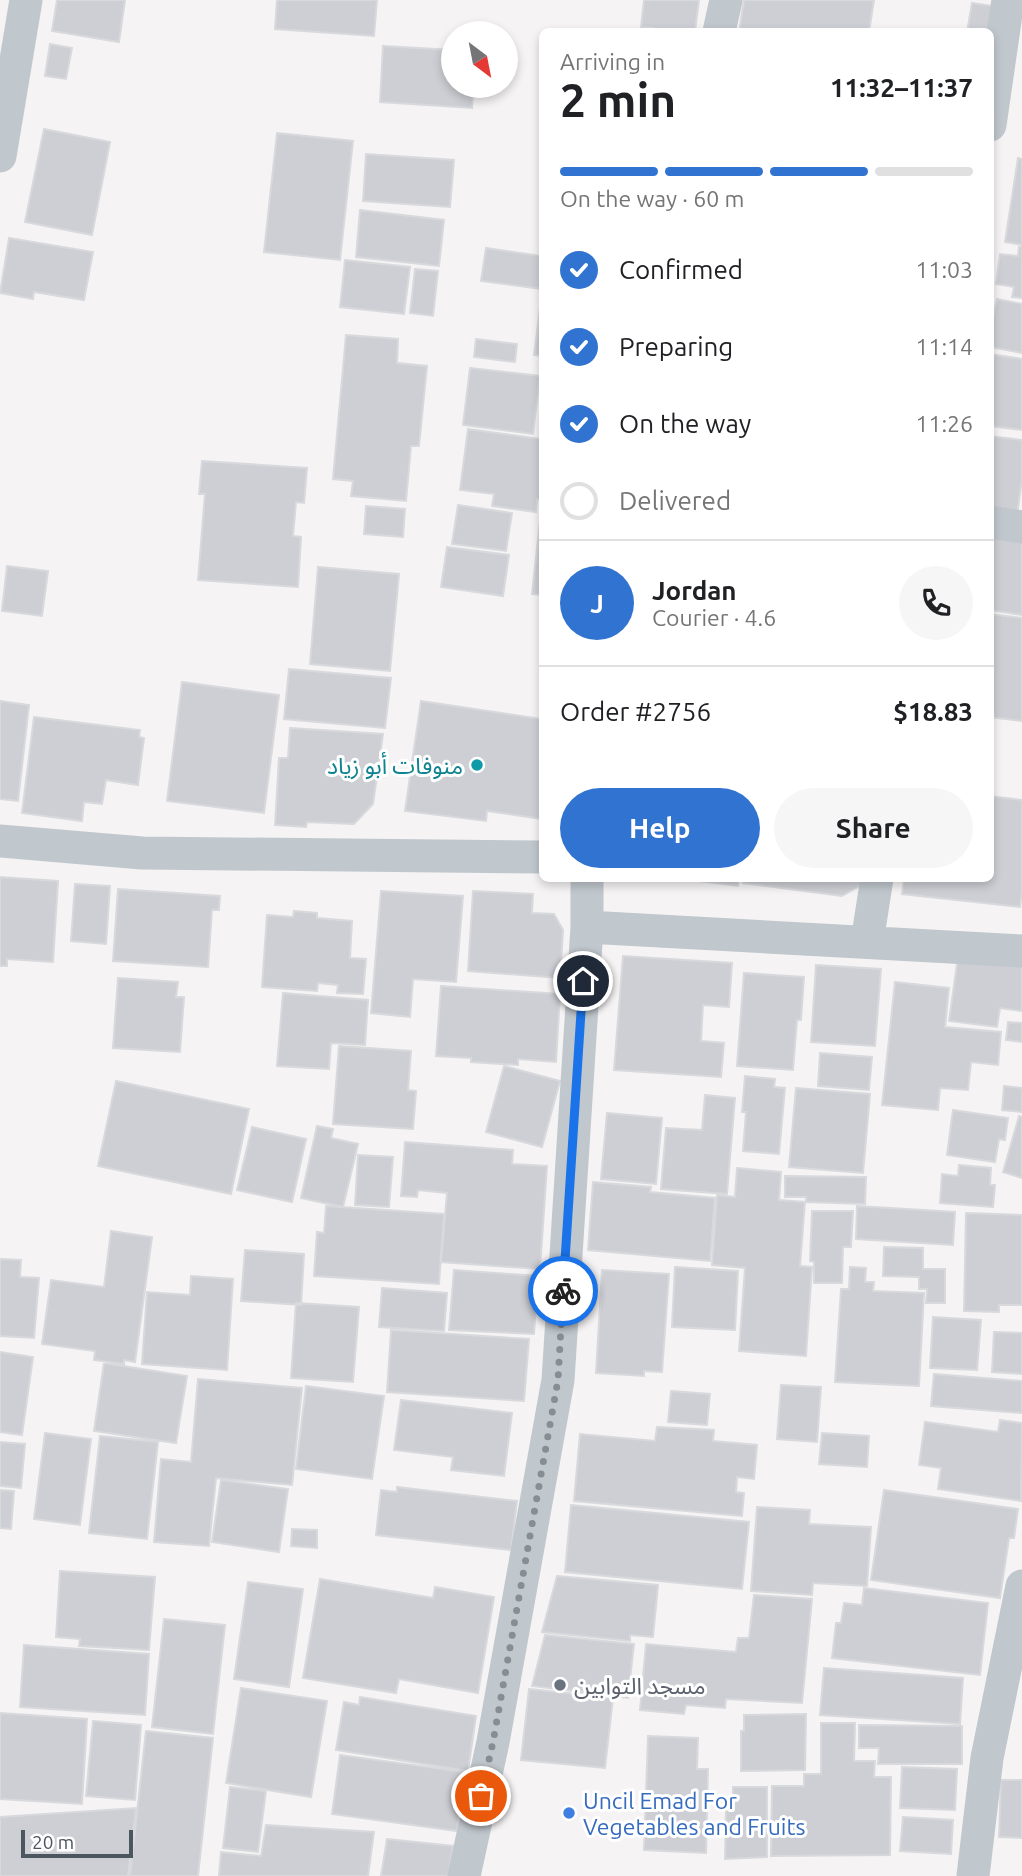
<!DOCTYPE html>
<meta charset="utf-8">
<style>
:root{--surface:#fff;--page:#f6f6f6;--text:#202124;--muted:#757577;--line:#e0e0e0;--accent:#3173d1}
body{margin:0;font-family:Ubuntu,"Noto Sans Arabic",sans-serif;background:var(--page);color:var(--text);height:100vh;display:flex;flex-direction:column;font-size:26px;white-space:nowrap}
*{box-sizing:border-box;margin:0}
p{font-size:23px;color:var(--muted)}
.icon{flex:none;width:38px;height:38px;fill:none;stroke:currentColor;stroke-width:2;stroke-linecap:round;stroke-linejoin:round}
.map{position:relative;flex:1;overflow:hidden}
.sheet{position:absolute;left:539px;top:28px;width:455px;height:854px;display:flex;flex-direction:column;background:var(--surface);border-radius:10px;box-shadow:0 4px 10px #0003}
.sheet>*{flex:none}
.needle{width:46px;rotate:148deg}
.tools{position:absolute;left:441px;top:21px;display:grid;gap:14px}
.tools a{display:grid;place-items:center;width:77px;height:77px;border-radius:50%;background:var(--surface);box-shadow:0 4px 10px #0003;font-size:35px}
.scale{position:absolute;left:21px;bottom:18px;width:112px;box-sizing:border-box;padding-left:7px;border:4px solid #4c565e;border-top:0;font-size:19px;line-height:24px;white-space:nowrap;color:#4c565e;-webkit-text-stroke:5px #fff;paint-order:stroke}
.pin{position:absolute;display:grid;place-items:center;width:60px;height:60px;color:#fff;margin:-30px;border:4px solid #fff;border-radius:50%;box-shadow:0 2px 7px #0007}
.courier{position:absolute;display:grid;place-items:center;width:70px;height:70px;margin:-35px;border:5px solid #1a73e8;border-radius:50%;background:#fff;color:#222;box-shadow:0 2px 9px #0007}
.head em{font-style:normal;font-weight:700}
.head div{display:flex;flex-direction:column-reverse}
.head{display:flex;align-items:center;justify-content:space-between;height:119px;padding:0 21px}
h1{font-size:46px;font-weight:700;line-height:52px}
.bar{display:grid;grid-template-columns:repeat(4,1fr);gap:10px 7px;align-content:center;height:84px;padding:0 21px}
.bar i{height:9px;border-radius:5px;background:var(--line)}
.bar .on{background:var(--accent)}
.bar p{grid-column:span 4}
.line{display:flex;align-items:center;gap:18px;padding:0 21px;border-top:2px solid var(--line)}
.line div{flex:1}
.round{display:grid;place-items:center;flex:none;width:74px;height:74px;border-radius:37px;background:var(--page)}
ol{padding:0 21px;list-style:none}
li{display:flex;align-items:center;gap:21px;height:77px}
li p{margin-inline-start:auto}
li .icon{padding:7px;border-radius:50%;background:var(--accent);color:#fff;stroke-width:4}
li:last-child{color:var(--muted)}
li i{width:38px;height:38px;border:4px solid var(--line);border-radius:50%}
.action{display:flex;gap:14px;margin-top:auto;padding:14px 21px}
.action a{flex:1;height:80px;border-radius:42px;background:var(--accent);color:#fff;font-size:28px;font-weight:700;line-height:80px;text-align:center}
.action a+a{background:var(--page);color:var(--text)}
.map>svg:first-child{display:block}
.building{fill:#cdcfd4;stroke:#d8d9dd;stroke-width:2}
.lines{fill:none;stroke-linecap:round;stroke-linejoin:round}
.minor{stroke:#c0c7cd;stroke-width:33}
.done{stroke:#878d92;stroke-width:7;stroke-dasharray:0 12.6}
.route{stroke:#1a73e8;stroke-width:9}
.culture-dot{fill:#0f9aa8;stroke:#fff;stroke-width:2.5}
.worship-dot{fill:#6b7280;stroke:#fff;stroke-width:2.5}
.shop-dot{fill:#3f7fe0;stroke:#fff;stroke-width:2.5}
.labels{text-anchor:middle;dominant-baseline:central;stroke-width:6;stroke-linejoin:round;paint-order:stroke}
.culture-label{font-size:23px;fill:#0d838f;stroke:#fff;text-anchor:end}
.worship-label{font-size:23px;fill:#5b616d;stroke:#fff;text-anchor:start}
.shop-label{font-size:23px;fill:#366cbe;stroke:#fff;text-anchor:start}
</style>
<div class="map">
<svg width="1022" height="1876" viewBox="0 0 1022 1876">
<rect width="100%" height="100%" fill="#f5f3f3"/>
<path class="building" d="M57,0H125L119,42L52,31Z
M277,0H377L374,36L275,29Z
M644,0H699L695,32H653V28L641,27Z
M744,0H874L869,32H739Z
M972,3L999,7L990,32H967Z
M50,44L72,48L66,79L45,76Z
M383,46L453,50V86H474L472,108L380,102Z
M44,129L110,142L92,235L25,222Z
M277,133L353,141L340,260L264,252Z
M366,154L454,160L450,207L363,201Z
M1018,158L1022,159V245L1005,242Z
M360,210L444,220L439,266L356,257Z
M9,238L93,252L84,300L34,292L33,299L0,293Z
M1019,247H1022V298L1012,297L1014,287L996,284L1000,254L1018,256Z
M486,248L542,256V289L481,281Z
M345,260L410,267L404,314L340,307Z
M415,269L438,271L433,316L410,313Z
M542,293V356L534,355Z
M997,299L1022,304V353L990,347V332Z
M346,335L398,339L397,363L427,366L419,446H411L406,501L351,496L353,481L333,479Z
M476,339L517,344L515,362L474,357Z
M990,354L1022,359V430L990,426Z
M470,368L540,376L533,434L463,425Z
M468,429L542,439V500L537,499L536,512L492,506L494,494L460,490Z
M990,436L1022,440V480L1017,515L990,512Z
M202,461L307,468L304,503L296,502L293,536L301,537L298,587L198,580L205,494H199Z
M458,505L512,513L506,551L452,544Z
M366,506L405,509L403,537L364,534Z
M541,512H542V595L532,594Z
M990,532L1022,537V615L990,610Z
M447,547L509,555L503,596L441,587Z
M7,566L48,571L42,616L2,611Z
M318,567L399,574L390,671L310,664Z
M990,614L1022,618V721L990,717Z
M289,669L391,678L385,728L284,719Z
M182,682L279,695L264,813L167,801Z
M0,701L29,705L18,801L0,799Z
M421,701L542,719V819L487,811L486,821L405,811Z
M34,717L140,730L139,737L144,738L138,785L106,780L102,804L84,802L82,821L22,813Z
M290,728L383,734L373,804L354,824L307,822L306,827L275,825L279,758H288Z
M990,796L1022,800V891L1020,907L902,894L904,878H990Z
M0,877L58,881L53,962L7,959V966H0Z
M675,878H739L738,886Z
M743,878H865L861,885L842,896L743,883Z
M75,884L110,886L106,944L71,941Z
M118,889L220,896L219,910H212L208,967L113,961Z
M381,891L463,896L456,982L413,979L410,1017L371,1013Z
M473,891L533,894L532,913L554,914L563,930L560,978L468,971Z
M294,911L317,913V918L352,921L350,958L366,959L363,994L337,993L338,985L318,983L317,991L262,987L267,915L293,917Z
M623,956L732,963L729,1007L703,1005L701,1041L724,1043L721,1077L614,1070Z
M958,957L1022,966V1011L1000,1008L997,1027L949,1021Z
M816,965L881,969L875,1046L811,1042Z
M744,973L804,977L801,1020H797L793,1070L737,1066Z
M118,978L178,982L176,997H184L180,1052L113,1048Z
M895,982L949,988L945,1027L1001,1032L998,1065L971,1062L968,1090L940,1088L938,1110L882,1105Z
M441,986L560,994L556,1062L518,1059V1065L471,1062V1058L436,1056Z
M283,993L368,1000L365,1045L331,1043L329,1069L277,1066Z
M1008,1022L1022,1023V1042L1006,1040Z
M339,1046L411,1051L408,1090L416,1091L413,1129L333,1124Z
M820,1053L872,1057L869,1090L818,1086Z
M504,1066L560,1081L542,1147L486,1132Z
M745,1076L775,1079L774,1087L785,1088L779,1154L743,1151L746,1112H742Z
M116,1081L249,1109L231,1194L98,1166Z
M1004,1086L1022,1088V1112L1002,1110Z
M796,1088L870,1094L863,1173L789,1167Z
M705,1095L735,1098L727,1194L661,1189L666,1128L702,1130Z
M953,1110L1008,1118L1005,1140L999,1139L995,1162L947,1155Z
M607,1113L662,1118L656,1184L601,1179Z
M1019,1116L1022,1117V1178L1003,1172Z
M317,1126L333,1129L331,1138L358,1144L343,1207L301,1198Z
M252,1127L306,1139L292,1202L237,1190Z
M405,1142L513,1150L512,1164L547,1166L540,1269L441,1262L447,1193L418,1190L417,1197L401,1196Z
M358,1155L393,1157L389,1207L355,1205Z
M959,1165L991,1168L990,1185H995L993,1207L940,1203L942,1174L958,1176Z
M737,1168L781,1172L779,1200L805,1202L800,1266L812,1267L806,1356L739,1351L745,1268L712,1265L717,1195L735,1197Z
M785,1176L866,1177L865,1204L806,1202V1197H785Z
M593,1182L651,1187L650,1192L715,1198L710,1261L588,1250Z
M326,1206L444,1214L439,1284L314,1276L317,1232L324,1233Z
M857,1206L955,1212L953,1245L856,1239Z
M812,1211H853L851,1247H843L842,1283H814V1262L810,1261Z
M966,1213L1022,1215V1305H999V1312L964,1311Z
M111,1231L152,1237L135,1362L124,1360V1364L94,1360L95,1351L42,1344L51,1280L104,1287Z
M884,1247L923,1248V1269H945V1303H926L927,1289H919V1277L883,1276Z
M245,1250L304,1254L301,1305L241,1301Z
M0,1259L21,1260L20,1277L39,1278L34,1338L0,1336Z
M675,1267L738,1271L735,1330L672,1327Z
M850,1267L866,1268L865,1282H874L873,1291L924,1293L919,1386L835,1382L841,1289H849Z
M454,1270L538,1276L534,1334L449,1330Z
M602,1270L669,1274L662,1372L644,1371V1376L596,1373Z
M191,1276L233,1279L227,1370L142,1364L147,1292L190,1295Z
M382,1288L447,1293L444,1331L379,1327Z
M296,1303L359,1307L353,1382L291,1378Z
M933,1317L981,1320L977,1370L930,1368Z
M391,1330L529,1339L524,1401L387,1392Z
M994,1332L1022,1333V1374L992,1372Z
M0,1352L33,1357L22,1435L0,1432Z
M104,1363L187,1376L176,1443L94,1431Z
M934,1374L1022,1381V1413L931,1406Z
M198,1379L302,1388L292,1485L216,1478L209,1546L154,1542L161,1459L191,1462Z
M781,1385L821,1387L817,1442L777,1439Z
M306,1386L384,1396L372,1479L296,1469Z
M671,1391L710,1394L707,1425L668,1422Z
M401,1400L512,1413L504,1476L451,1470L453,1457L394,1450Z
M1000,1420L1022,1423L1021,1501L938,1489L941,1468L919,1465L925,1422L998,1432Z
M657,1427L714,1430L713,1441L757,1445L754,1479L737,1477L736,1492L744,1493L742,1516L574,1501L580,1434L655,1441Z
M45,1433L91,1439L80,1525L34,1519Z
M822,1433L869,1436L867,1467L819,1464Z
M100,1436L158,1442L147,1539L89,1533Z
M0,1442L25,1444L21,1488L0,1486Z
M221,1480L288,1489L279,1552L212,1542Z
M397,1487L517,1501L511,1550L376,1535L381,1490L397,1492Z
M0,1490L14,1491L11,1529L0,1528Z
M884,1490L1018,1509L1014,1538H1009L1000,1598L871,1580Z
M571,1505L749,1522L742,1589L565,1572Z
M757,1507L810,1510L809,1524L871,1527L867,1586L813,1583L812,1595L751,1591Z
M292,1529L317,1530V1548L291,1546Z
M60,1571L155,1577L149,1650L79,1646L80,1639L56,1637Z
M557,1576L658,1585L653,1637L630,1635V1641L542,1632Z
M320,1579L433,1598L435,1587L494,1597L478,1693L399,1679L396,1693L303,1678Z
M248,1582L303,1589L289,1687L234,1679Z
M864,1588L988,1603L980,1675L832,1658L836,1623H841L844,1603L862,1605Z
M754,1595L812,1599L802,1703L726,1699L725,1708L686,1705L684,1714L640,1710L646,1644L736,1652L738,1638H749Z
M164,1619L225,1625L213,1734L152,1727Z
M545,1635L634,1644L628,1698L532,1686Z
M24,1645L149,1654L145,1715L20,1707Z
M824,1668L963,1678L960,1724L820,1715Z
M241,1688L327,1701L311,1797L226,1783Z
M529,1689L613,1698L605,1768L521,1760Z
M360,1697L476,1716L468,1771L336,1750L344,1702L359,1705Z
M0,1713L87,1719L82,1804L0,1799Z
M806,1714L805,1770L741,1771V1731H744V1715Z
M93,1721L141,1725L135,1800L86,1796Z
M821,1723H855L854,1761H875L874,1777H891L890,1855L771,1856L772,1786H804V1774H821Z
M859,1725L962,1726V1764H878L879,1748H859Z
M146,1731L213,1738L198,1876H130Z
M648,1736L698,1738L697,1769H708L706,1853L644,1850Z
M340,1755L465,1772L457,1831L332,1814Z
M902,1767L957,1769L955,1810L900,1808Z
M1001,1780H1022V1838L999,1837Z
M230,1787L266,1791L258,1852L223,1848Z
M733,1787H767V1857L725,1859L726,1810H733Z
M136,1808L128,1876H0V1817Z
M903,1817L953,1820L951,1854L900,1851Z
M266,1825L374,1832L368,1876H219L221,1852L261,1856Z
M387,1839L453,1846L448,1876H381Z"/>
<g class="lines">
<path class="minor" d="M719,32L726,0
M990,125L1008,0
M0,156L26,0
M990,522L1022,527
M0,841L142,853L542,857
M587,927L1022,951
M867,942L877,878
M464,1876L493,1742L558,1380L587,927V878
M973,1876L987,1758L1022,1586"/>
</g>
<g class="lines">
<path class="done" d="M481,1796L493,1742L558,1380L563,1291"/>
<path class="route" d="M563,1291L583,981"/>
</g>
<circle class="culture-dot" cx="477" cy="765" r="7"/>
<circle class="worship-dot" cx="560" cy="1685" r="7"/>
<circle class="shop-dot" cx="569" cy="1813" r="7"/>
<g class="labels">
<g class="culture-label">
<text x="463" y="765">منوفات أبو زياد</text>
</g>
<g class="worship-label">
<text x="574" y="1685">مسجد التوابين</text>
</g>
<g class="shop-label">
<text x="583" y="1800">Uncil Emad For<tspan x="583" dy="26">Vegetables and Fruits</tspan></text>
</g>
</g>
</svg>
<div class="tools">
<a><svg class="needle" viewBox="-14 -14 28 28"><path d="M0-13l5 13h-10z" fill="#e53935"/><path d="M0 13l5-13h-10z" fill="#757577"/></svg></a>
</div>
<div class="scale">20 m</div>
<div class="pin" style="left:481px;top:1796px;background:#ea580c"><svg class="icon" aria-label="bag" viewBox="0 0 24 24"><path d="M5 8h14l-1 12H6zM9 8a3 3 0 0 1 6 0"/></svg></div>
<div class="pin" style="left:583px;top:981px;background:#1f2937"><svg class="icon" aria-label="home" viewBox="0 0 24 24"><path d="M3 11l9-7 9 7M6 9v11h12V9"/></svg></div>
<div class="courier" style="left:563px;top:1291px"><svg class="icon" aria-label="bike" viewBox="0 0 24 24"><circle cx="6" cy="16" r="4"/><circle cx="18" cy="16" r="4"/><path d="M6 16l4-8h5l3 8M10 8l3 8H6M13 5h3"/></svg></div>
<section class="sheet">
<div class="head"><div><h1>2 min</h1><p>Arriving in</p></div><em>11:32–11:37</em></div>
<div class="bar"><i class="on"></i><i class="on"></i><i class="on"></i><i></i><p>On the way · 60 m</p></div>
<ol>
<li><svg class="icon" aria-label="check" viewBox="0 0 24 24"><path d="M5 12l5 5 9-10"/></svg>Confirmed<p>11:03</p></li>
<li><svg class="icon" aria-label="check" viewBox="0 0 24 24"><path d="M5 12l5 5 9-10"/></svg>Preparing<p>11:14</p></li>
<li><svg class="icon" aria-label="check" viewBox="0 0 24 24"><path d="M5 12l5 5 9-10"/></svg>On the way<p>11:26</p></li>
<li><i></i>Delivered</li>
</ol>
<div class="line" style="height:126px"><b class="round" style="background:var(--accent);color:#fff">J</b><div><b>Jordan</b><p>Courier · 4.6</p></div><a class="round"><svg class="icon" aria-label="phone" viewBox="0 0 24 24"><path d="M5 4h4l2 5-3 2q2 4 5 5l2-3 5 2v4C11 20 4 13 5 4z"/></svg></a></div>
<div class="line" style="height:91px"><div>Order #2756</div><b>$18.83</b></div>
<div class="action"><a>Help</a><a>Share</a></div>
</section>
</div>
